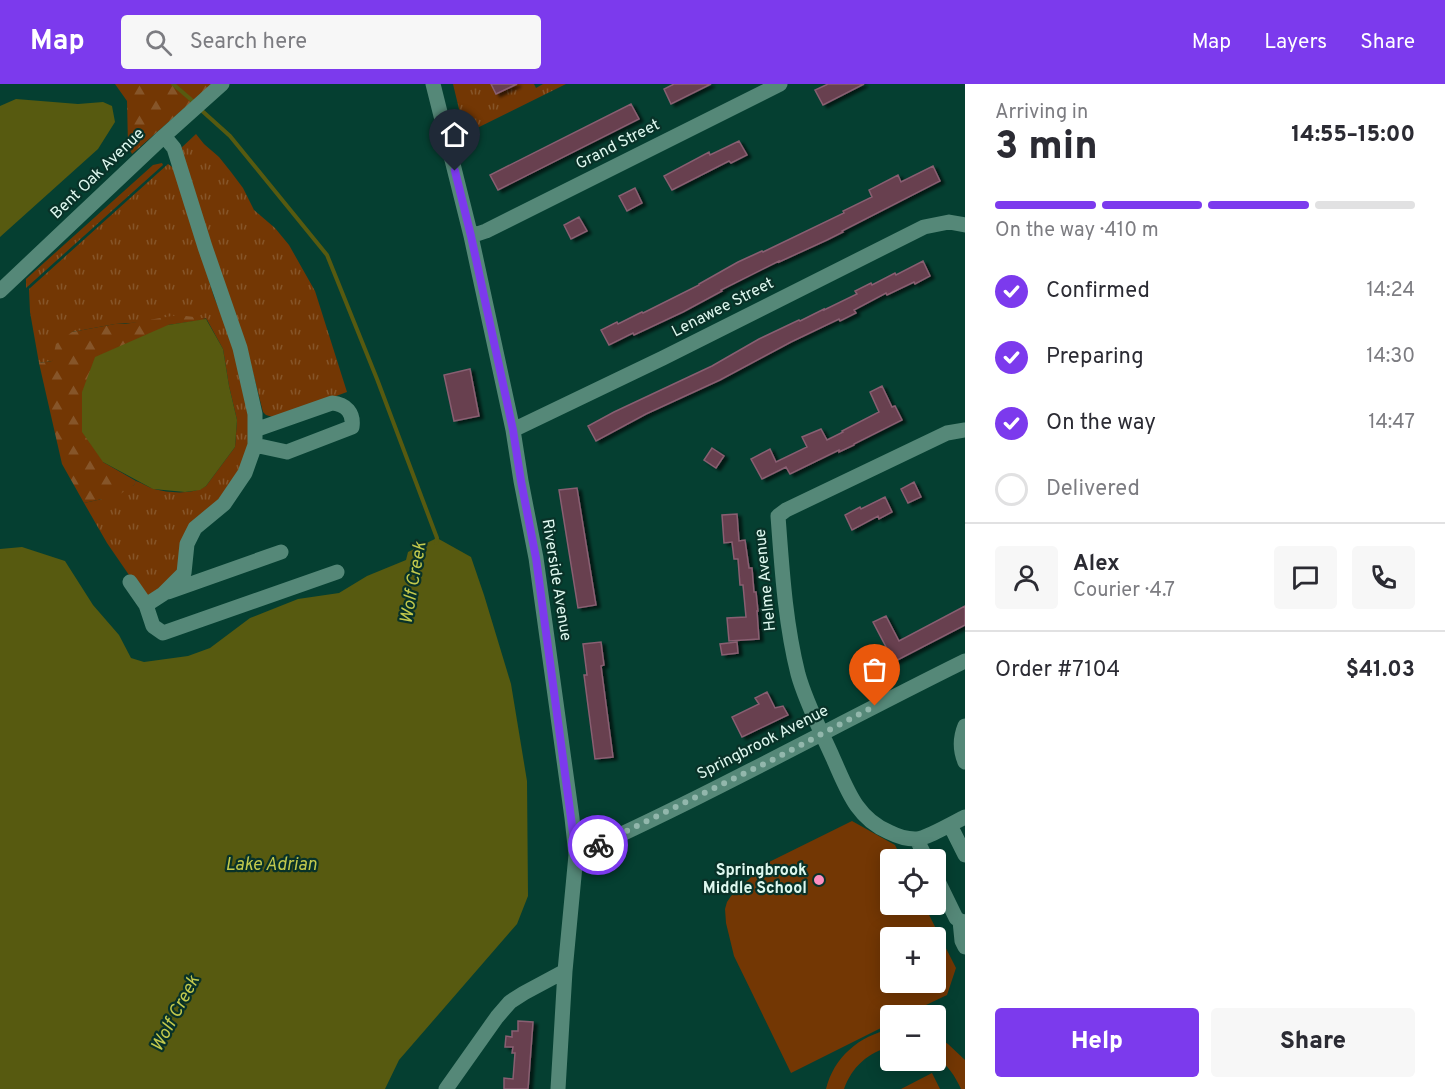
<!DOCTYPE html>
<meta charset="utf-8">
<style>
:root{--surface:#fff;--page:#f7f7f7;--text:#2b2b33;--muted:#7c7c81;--line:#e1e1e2;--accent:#7c3aed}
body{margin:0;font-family:Overpass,sans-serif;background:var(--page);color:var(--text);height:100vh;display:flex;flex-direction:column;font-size:22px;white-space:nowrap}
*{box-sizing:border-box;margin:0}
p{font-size:20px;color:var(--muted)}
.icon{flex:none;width:33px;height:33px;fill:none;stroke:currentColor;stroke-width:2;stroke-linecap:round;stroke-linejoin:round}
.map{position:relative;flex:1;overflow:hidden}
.sheet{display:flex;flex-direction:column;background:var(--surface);width:480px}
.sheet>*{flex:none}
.controls{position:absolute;left:880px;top:765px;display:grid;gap:12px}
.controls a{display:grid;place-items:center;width:66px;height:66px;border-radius:6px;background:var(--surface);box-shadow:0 3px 15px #0003;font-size:30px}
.pin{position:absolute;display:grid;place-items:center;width:51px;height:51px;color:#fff;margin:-62px -26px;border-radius:50% 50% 50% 0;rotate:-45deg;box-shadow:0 0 6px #0007}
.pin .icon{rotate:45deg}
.courier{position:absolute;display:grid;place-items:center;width:60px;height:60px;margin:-30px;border:4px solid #7c3aed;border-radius:50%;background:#fff;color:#222;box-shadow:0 2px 8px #0007}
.overview em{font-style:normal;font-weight:800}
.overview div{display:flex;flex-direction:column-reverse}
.overview{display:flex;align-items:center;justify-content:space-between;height:102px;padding:0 30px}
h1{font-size:39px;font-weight:800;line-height:45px}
.bar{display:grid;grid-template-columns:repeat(4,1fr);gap:9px 6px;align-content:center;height:72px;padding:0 30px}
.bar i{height:8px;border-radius:4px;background:var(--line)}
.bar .selected{background:var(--accent)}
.bar p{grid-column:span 4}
.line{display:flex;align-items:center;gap:15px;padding:0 30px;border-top:2px solid var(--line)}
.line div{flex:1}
.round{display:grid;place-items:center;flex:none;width:63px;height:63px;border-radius:6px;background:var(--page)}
ol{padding:0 30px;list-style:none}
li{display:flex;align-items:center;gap:18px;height:66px}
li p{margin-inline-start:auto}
li .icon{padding:6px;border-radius:50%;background:var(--accent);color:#fff;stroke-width:4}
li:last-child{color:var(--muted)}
li i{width:33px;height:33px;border:3px solid var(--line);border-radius:50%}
.button{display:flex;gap:12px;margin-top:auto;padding:12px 30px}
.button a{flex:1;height:69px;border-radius:6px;background:var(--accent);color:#fff;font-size:24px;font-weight:800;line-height:69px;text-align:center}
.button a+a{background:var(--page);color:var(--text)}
header{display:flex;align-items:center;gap:36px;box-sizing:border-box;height:84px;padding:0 30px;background:var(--accent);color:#fff}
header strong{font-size:28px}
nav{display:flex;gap:33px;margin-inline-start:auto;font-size:21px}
.search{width:420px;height:54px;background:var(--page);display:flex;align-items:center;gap:15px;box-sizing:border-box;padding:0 21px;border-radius:6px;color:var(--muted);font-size:22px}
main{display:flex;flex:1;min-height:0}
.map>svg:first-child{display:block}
.grass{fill:url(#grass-tufts)}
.forest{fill:url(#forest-firs)}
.garden{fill:#733704;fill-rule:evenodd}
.water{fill:#575a10}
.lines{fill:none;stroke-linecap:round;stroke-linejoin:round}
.stream{stroke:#575a10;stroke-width:4}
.building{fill:#673f50;stroke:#895f71;stroke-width:1.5;filter:url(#shadow)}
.minor{stroke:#558878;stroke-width:15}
.done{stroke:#92b7ac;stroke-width:6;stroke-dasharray:0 10.8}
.route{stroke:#7c3aed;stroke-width:8}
.poi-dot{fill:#fd8fc1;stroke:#093228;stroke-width:2}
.labels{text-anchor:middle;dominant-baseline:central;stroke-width:4.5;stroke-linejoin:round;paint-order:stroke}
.street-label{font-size:16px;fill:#def8ef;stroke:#093228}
.poi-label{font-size:16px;font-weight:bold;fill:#def8ef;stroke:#093228;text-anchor:end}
.water-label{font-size:18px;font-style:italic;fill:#c3ca4d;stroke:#093228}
</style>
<header>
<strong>Map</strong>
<div class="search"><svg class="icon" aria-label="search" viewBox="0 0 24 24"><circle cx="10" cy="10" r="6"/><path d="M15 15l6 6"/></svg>Search here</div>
<nav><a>Map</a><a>Layers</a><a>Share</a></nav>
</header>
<main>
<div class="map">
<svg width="965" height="1005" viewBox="0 0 965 1005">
<defs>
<pattern id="grass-tufts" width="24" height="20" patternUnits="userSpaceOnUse" patternTransform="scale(1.5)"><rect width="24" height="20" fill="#733704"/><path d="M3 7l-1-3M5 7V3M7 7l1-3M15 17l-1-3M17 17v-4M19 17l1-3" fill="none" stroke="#865529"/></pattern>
<pattern id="forest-firs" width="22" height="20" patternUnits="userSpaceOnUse" patternTransform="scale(1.5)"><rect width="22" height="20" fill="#733704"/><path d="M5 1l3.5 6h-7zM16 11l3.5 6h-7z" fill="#865529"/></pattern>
<filter id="shadow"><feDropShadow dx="4" dy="2.5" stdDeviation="1.5" flood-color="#0009"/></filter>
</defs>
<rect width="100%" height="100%" fill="#053f31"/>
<path class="grass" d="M453,0H491L497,10L517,0H534L536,4L543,0H566L465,50Z
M196,50L204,60L219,73L231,88L243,104L254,126L275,144L289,161L315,207L347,308L276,334L266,331L263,328L249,273L179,66Z
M162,79L163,81L26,204V195L153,81Z
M168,80L175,85L214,213L236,266L249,336L250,362L246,380L214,421L173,496L147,512L140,507L107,459L84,419L102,415L134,401L136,397C142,399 148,403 154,405C169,409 192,411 206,402L235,363L237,336L229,302L223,265L206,234L115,240L72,248L52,277L39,279L30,228L29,205Z"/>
<path class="forest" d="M115,0H212L132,70L128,62L127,17Z
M178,231L210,235L168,241L103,378L136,397L134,401L111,416L102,415L84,419L62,380L39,279L52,277L56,260L72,248L115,240H125Z"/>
<path class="garden" d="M852,737L895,761L902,775L891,776V820L924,821L956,884L947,911L905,931L891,932V939L791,989L734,872L726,839L725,825L727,818L731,812L765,780ZM891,854H936V898H891Z
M891,945V963C868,968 852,983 844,1005H826C834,973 859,952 891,945Z
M936,952L948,960L965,976V1005H961C955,992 948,981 936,973Z
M932,989L940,1005H901Z"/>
<path class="water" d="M16,15L78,20L103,18L112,22L115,38L98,65L0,153V22Z
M206,235L223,265L229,302L237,336L235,363L206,402L200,406L185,408L153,405L103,378L82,348V308L95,273L168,241Z
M437,454L471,473L484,511L511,600L527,697L528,812L517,840L399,976L385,1005H0V465L22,463L65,477L93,521L119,551L131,574L144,578L188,572L210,564L250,534L298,515L339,509L367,492L406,476L408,468Z"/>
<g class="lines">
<path class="stream" d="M173,0L195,19
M200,25L230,52L327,171L377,295L437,454L436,459"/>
</g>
<path class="building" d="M491,0H517L496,10Z
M674,0H711L671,20L664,5Z
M828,0H864L823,21L815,6Z
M631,20L639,35L498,106L490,91Z
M739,57L747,71L731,79L729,77L672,106L664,92L709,68L710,71Z
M933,82L940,97L842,147L843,148L827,156L779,178V177L721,206L722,207L683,228L634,251L633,249L609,261L601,246L617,238L618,240L642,228L643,229L699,201V200L738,178L762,167L763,168L844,129L843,127L872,113L869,106L898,91L901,98Z
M635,104L642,119L627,127L619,112Z
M579,133L587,147L571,155L564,141Z
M923,177L930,192L915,200L914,198L887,211L886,209L854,226L856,229L840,237L839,235L791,258L720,296L646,330L596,357L588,342L614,328L712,282L759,255L799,236L800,237L824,225V226L857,210L855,207L871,199L872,201L895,189L896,191Z
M470,285L479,332L454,337L444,291Z
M882,302L892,323L895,322L902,336L854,360V361L839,368V366L790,390L786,383L762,395L751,375L770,365L776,378L807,363L802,353L821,345L827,356L843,348L842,347L879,328L870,308Z
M712,364L724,372L716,384L704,376Z
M914,398L921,413L908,419L901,405Z
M577,404L596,521L578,524L559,406Z
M885,413L892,428L879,435L878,432L852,446L845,431L860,423L861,425Z
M737,430L739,457L745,456L749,484H752L754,508H756L758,527H757L759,555L729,557L727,534L746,533L743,501H740L738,475H734L732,458L724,459L722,431Z
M965,522V541L886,582L878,567L886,563L873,538L886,532L899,557Z
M601,558L604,581L601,582L613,673L595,675L584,591H587L583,560Z
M737,558L738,569L722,571L720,560Z
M767,608L775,624L783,622L788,631L742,653L732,633L759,620L755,614Z
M518,937L533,938L528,1005H504V994L513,995L515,969H512L513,963H505L506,952L512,953V947H518Z"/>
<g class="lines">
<path class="minor" d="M433,0L471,152L513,346L521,397L536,474L572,734L576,771L565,887L558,1005
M471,152L486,147L780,0
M0,207L164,52L222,0
M255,346L332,319C346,320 354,329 352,343L287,368L255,361
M513,346L663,274L924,143L949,138L965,141
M965,346L947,349L786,426L778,432C782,485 785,538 798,590C806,619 821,647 833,674C847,705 856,734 889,748C897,752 907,755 915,755C924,756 955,738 965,733
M130,498L146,521L153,542L163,549L337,488
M168,508L281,468
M146,521L163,510L184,489L187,460L195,444L224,420L245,389L255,361V330L240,264L205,163L174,64L164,52
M965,642C960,654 960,666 965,678
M950,741L965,771
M917,756L927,776
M576,771C708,712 835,641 965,577
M936,793L956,834L960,837L965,838
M960,837L962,857L965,863
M446,1005L497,933L510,918L524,909L565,887"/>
</g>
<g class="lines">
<path class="done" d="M598,761L776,674L875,622"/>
<path class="route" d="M455,87L471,152L513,346L521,397L536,474L576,771L598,761"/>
</g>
<circle class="poi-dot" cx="819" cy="796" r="6"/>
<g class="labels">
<g class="street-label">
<text transform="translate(618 61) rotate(-27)">Grand Street</text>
<text transform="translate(98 90) rotate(-44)">Bent Oak Avenue</text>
<text transform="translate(723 224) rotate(-27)">Lenawee Street</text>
<text transform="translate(556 496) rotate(81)">Riverside Avenue</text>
<text transform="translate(766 496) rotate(-96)">Helme Avenue</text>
<text transform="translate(763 659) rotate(-27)">Springbrook Avenue</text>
</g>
<g class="poi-label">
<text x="807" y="787">Springbrook<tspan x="807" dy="18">Middle School</tspan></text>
</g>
<g class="water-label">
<text transform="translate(414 499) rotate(-80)">Wolf Creek</text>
<text x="271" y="781">Lake Adrian</text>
<text transform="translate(176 930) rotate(-62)">Wolf Creek</text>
</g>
</g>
</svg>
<div class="controls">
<a><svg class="icon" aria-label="locate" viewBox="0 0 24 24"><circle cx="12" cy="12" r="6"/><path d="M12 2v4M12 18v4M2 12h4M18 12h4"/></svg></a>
<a>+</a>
<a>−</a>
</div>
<div class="pin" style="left:875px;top:622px;background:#ea580c"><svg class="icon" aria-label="bag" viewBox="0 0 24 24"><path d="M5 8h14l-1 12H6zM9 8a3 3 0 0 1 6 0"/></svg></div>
<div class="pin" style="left:455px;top:87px;background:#1f2937"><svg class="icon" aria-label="home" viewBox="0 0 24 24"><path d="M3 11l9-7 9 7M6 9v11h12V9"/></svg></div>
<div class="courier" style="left:598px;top:761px"><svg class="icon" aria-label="bike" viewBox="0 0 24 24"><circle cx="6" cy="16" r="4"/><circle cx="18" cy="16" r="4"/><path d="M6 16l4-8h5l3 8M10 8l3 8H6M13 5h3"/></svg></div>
</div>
<section class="sheet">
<div class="overview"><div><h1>3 min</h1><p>Arriving in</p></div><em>14:55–15:00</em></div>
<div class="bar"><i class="selected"></i><i class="selected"></i><i class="selected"></i><i></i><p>On the way · 410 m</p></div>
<ol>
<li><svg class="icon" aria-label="check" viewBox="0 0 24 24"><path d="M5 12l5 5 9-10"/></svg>Confirmed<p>14:24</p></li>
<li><svg class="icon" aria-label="check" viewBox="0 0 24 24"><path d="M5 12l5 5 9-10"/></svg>Preparing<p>14:30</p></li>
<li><svg class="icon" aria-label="check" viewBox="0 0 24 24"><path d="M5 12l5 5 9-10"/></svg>On the way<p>14:47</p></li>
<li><i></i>Delivered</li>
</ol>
<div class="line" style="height:108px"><a class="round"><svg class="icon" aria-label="person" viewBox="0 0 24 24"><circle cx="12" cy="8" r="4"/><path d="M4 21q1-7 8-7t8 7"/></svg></a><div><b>Alex</b><p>Courier · 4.7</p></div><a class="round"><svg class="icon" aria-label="chat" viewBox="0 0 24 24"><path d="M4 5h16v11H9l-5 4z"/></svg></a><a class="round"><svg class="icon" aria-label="phone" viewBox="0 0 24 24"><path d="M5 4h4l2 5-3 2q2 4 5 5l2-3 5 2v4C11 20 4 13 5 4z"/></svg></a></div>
<div class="line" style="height:78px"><div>Order #7104</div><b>$41.03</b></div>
<div class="button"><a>Help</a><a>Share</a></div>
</section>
</main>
